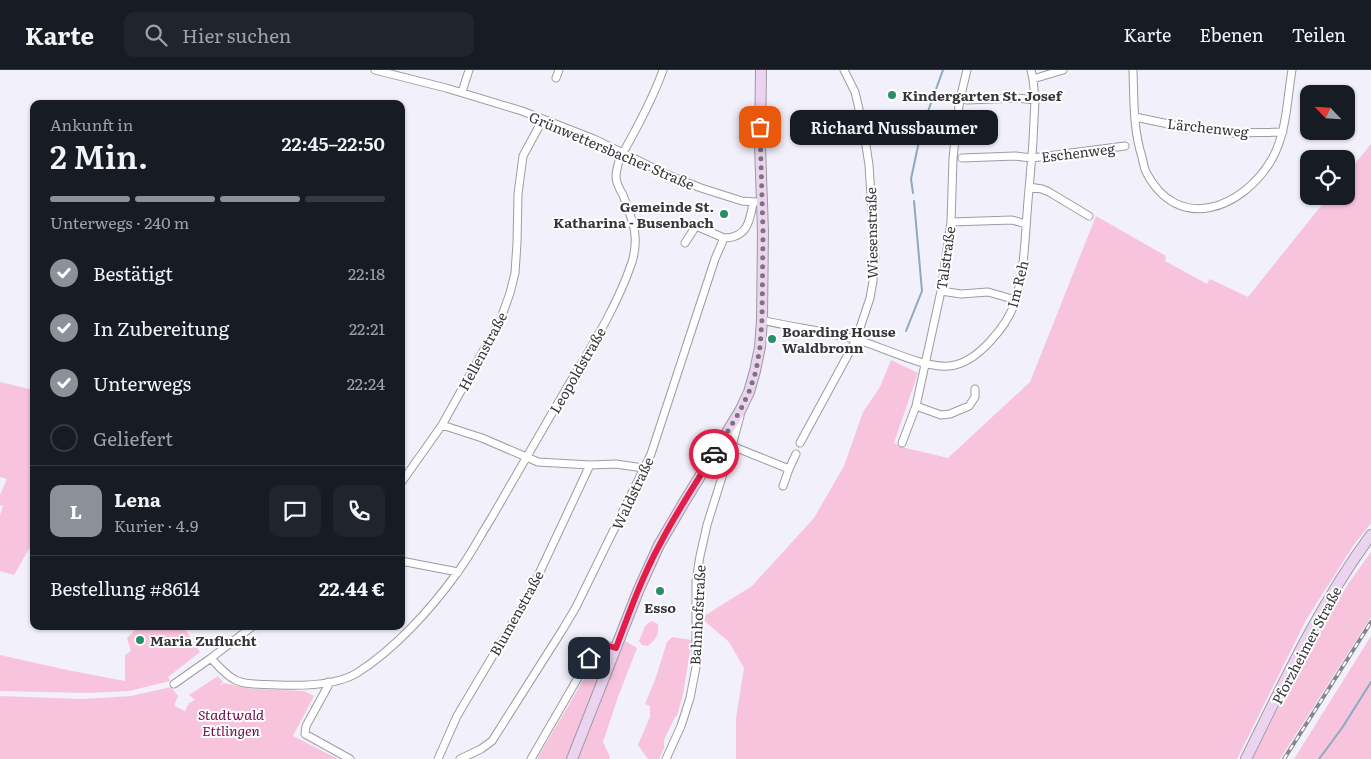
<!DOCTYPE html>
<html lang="de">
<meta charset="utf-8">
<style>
:root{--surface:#171b24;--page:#20242c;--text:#f1f3f6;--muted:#9ea1a6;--line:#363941;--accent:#8c9099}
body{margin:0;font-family:Literata,serif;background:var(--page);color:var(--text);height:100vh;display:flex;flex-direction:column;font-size:19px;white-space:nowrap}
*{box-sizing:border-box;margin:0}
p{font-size:16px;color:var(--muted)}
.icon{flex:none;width:28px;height:28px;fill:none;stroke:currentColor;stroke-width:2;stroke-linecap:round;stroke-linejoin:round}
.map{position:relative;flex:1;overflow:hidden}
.panel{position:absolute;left:30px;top:30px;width:375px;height:530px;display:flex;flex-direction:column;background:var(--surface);border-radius:10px;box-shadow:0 1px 4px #0004}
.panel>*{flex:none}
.needle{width:32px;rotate:295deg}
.fabs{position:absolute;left:1300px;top:15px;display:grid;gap:10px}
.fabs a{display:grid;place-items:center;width:55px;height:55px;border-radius:10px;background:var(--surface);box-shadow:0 1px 4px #0004;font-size:25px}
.pin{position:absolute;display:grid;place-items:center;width:42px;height:42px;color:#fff;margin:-21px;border-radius:10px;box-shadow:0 2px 8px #0006}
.courier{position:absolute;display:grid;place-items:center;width:50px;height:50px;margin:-25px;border:4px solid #e11d48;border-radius:50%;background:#fff;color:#222;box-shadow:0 1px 6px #0007}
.bubble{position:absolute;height:35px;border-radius:10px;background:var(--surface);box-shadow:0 1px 4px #0004;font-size:16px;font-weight:600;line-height:35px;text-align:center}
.summary em{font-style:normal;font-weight:600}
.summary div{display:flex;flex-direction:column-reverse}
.summary{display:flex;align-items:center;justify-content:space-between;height:85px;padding:0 20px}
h1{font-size:32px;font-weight:600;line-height:38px}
.bar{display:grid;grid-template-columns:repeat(4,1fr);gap:8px 5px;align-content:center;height:60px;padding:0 20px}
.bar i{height:6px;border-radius:4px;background:var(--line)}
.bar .selected{background:var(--accent)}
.bar p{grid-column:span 4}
.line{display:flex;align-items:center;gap:12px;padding:0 20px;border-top:1px solid var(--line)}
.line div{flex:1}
.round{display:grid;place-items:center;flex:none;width:52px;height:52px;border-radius:10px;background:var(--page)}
ol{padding:0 20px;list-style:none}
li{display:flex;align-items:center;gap:15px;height:55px}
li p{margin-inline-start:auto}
li .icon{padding:5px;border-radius:50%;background:var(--accent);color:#fff;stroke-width:4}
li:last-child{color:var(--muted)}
li i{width:28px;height:28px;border:2px solid var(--line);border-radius:50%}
header{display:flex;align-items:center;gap:30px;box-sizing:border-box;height:70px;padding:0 25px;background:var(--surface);border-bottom:1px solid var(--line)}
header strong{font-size:24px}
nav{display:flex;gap:28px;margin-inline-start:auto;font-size:18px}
.search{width:350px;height:45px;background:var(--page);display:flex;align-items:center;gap:12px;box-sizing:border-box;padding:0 18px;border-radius:10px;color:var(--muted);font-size:19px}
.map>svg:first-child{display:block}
.green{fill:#f8c4dd}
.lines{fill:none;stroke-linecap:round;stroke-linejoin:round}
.stream{stroke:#8ca9c1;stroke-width:2}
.street-casing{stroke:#9d9ba4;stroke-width:9}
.secondary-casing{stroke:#9d9ba4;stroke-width:12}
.street{stroke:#fff;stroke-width:7}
.secondary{stroke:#ecd4f1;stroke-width:10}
.rail-casing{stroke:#87868d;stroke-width:4}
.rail{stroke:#fff;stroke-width:2;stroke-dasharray:5.5;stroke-linecap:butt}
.done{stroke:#78777d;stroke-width:5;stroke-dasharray:0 9}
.route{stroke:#e11d48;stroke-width:6}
.poi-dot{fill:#288e69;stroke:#fff;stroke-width:2}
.labels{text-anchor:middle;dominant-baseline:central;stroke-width:4;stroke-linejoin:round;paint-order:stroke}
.poi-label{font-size:14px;font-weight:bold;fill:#37363a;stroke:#fff;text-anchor:start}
.street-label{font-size:14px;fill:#37363a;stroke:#fff}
.park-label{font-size:14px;font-style:italic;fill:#6b0e49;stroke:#fff}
</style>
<header>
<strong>Karte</strong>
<div class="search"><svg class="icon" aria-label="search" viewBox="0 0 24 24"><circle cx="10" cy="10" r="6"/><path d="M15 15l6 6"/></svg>Hier suchen</div>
<nav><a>Karte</a><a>Ebenen</a><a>Teilen</a></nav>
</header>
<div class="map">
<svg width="1371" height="689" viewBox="0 0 1371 689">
<rect width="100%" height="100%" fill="#f2f0fa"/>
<path class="green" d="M1371,74V453L1353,476L1306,550L1237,689H736V648L744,598L729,572L701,548L752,516L814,448L844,396L863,342L880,317L891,290L918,303L894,373L906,378L948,388L1030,312L1096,146L1166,186L1165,191L1207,214L1210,209L1248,227L1329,126H1346V105Z
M0,312L34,320V470L14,505L0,501V445L3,436L0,435V425L7,409L0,407Z
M1371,482V547L1280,689H1252L1289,617L1346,517Z
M651,551L658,554C659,565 657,568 648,576L642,575L639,571L645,556Z
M139,556H183L200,582L168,607L170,611L129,621L89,623L0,621V585L67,600L125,611V585L131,581L127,568Z
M1371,566V689H1294Z
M672,567L692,570L683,624L677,646L675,647L664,670V678L659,689H648L638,675L650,647V636L645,634L655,610L667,572Z
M625,571L637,578L618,627L603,672L610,687L609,689H537L601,580L619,586Z
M218,606L223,612L218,616L224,613L251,619L304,621L314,626L293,666L338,689H0V626L81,629L131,626L171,617L178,626L174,636L185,641L189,633L195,630L189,625Z"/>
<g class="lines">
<path class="stream" d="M923,55L943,0
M913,123L911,109L921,62
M906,261L922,221L914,131
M1319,689L1342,658L1371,612"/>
<defs>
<path id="street" d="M375,0L446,18L522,41L594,69L668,105L701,118L742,131L756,132
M1133,0C1134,29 1133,59 1142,87C1143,92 1144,97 1146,102C1178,164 1243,139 1272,89C1287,62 1287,29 1292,0
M556,8L559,0
M1033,9L1063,0
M462,22L469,0
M967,30L1017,28L1035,30
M1135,47L1183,57L1233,63L1283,62
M962,88L1015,86L1032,88L1125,76
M1029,117L1042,119L1049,122L1089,146
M951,152L1012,150L1026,154
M685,173L696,156L724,168
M941,221L961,224L988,222L1016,230
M762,250C794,258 827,261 858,270C885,278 923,298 949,296C977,294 1009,254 1016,229C1026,194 1025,157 1029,120C1032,90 1034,60 1035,30L1033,9L1031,0
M916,336L941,345L950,344L969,336L975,327V319
M442,355L482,368L538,392L590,395L616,394L643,398
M800,373L856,270L870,228L873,211L875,188L869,95L863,56L855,22L844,0
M902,373L916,336L941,221L951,152L953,89L956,59L960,29L967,0
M732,376L789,399L783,416
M789,399L796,384
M401,413L442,355L500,251L510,223L515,203L517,173L518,124L523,86L543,49
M401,491L458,502
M211,588C237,618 241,613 278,615C301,616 337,615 357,603C395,579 431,539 457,503C470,486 480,466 492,447C513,411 534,374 555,338C582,291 615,243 632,192C640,166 632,149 623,125C620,120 616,113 616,107C616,101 618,94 620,88C636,60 652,31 663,0
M328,612V616L306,656L305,664L350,689
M174,614L211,588L253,556
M438,689L457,646L529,525L590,395
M460,689L481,679L492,671L563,559L576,537L651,384L715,189L724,168C747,168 750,151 753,133
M531,689L594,580L603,574L616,578
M666,689L681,656L690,628L696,597V511L700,486L707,455L733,372L740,346"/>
<path id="secondary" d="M572,689L639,519L659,475L683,434L740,341L749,322L755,301L760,277L762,250L763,162L760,76L761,0
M1246,689C1284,612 1320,534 1371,465"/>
</defs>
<use href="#street" class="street-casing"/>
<use href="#secondary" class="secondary-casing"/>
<use href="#street" class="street"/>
<use href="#secondary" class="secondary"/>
<defs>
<path id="rail" d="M1284,689L1371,552"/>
</defs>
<use href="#rail" class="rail-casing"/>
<use href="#rail" class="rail"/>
</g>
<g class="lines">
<path class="done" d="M714,384L740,341L749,322L756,301L760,277L762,250L763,162L760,57"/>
<path class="route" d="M589,588L598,576L603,574L616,578C629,543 642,507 660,474C676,443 695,414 714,384"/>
</g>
<g class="poi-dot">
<circle cx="892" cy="25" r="5"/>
<circle cx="724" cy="144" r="5"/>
<circle cx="772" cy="269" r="5"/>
<circle cx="660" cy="521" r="5"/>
<circle cx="140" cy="570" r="5"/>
</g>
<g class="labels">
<g class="poi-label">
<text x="902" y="25">Kindergarten St. Josef</text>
<text x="714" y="136" text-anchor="end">Gemeinde St.<tspan x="714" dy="16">Katharina - Busenbach</tspan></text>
<text x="782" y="261">Boarding House<tspan x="782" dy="16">Waldbronn</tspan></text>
<text x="660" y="537" text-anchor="middle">Esso</text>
<text x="150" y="570">Maria Zuflucht</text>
</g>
<g class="street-label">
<text transform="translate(1208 57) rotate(6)">Lärchenweg</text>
<text transform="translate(612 80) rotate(23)">Grünwettersbacher Straße</text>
<text transform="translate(1078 82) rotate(-7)">Eschenweg</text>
<text transform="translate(871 163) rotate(-91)">Wiesenstraße</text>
<text transform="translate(945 188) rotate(-82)">Talstraße</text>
<text transform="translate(1017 214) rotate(-76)">Im Reh</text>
<text transform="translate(482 281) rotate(-62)">Hellenstraße</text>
<text transform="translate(577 300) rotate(-60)">Leopoldstraße</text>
<text transform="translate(632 423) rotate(-65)">Waldstraße</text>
<text transform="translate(516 543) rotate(-61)">Blumenstraße</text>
<text transform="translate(697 545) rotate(-87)">Bahnhofstraße</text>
<text transform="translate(1306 575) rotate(-62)">Pforzheimer Straße</text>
</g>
<g class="park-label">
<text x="231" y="644">Stadtwald<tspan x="231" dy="16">Ettlingen</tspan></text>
</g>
</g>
</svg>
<div class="fabs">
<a><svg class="needle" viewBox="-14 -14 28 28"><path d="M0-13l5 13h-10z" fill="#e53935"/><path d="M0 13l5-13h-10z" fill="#9ea1a6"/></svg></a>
<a><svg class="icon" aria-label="locate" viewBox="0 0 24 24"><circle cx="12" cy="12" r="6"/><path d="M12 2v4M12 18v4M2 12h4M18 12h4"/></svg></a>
</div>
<div class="pin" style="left:760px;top:57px;background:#ea580c"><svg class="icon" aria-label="bag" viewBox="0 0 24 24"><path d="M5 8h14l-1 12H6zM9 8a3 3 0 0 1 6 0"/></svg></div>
<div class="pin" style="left:589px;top:588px;background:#1f2937"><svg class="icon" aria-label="home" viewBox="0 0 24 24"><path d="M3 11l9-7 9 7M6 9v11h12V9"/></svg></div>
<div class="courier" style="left:714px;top:384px"><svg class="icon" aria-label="car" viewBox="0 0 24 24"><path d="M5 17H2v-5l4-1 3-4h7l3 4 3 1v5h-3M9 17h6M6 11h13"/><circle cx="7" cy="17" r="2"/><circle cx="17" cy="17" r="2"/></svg></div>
<div class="bubble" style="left:790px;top:40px;width:208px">Richard Nussbaumer</div>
<section class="panel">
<div class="summary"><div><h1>2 Min.</h1><p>Ankunft in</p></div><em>22:45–22:50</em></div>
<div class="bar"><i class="selected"></i><i class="selected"></i><i class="selected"></i><i></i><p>Unterwegs · 240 m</p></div>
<ol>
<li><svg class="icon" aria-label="check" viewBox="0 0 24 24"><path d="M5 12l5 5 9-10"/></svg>Bestätigt<p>22:18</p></li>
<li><svg class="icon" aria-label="check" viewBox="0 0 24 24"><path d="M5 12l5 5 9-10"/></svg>In Zubereitung<p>22:21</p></li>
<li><svg class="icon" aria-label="check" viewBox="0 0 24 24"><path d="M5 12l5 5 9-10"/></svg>Unterwegs<p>22:24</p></li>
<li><i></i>Geliefert</li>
</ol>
<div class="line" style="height:90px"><b class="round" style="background:var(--accent);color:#fff">L</b><div><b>Lena</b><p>Kurier · 4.9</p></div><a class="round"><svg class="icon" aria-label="chat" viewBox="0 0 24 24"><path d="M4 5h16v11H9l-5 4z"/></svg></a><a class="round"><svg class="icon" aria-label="phone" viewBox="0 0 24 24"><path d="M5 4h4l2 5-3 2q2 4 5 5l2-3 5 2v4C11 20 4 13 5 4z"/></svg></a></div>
<div class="line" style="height:65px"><div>Bestellung #8614</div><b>22.44 €</b></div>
</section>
</div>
